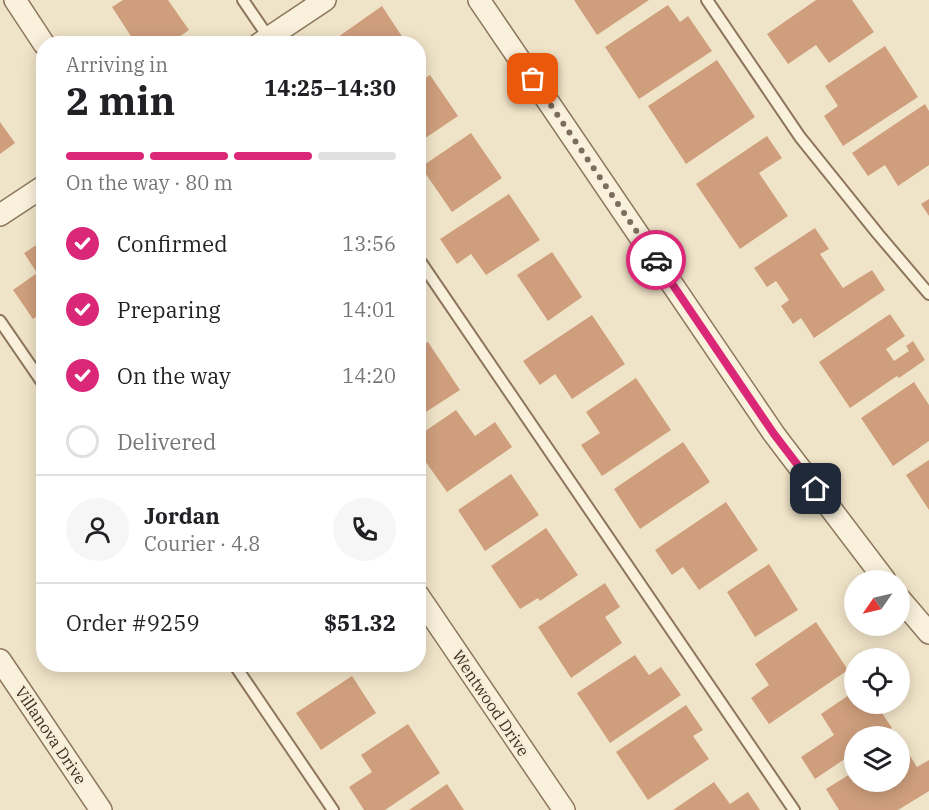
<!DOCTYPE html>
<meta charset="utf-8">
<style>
:root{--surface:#fff;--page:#f6f6f6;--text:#202124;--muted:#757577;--line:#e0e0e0;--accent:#db2777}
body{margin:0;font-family:"IBM Plex Serif",serif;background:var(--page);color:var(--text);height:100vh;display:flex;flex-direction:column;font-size:22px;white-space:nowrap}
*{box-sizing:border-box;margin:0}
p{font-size:20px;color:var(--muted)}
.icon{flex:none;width:33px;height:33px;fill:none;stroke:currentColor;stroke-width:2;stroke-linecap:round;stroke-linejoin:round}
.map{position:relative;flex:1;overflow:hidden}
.side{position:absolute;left:36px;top:36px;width:390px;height:636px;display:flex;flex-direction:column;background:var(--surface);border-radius:24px;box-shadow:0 3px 15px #0003}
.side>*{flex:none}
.needle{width:39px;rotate:236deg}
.tools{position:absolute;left:844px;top:570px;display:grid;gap:12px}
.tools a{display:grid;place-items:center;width:66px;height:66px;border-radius:50%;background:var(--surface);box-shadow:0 3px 15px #0003;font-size:30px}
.pin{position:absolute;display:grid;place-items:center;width:51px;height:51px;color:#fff;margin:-26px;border-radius:12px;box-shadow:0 3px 9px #0006}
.courier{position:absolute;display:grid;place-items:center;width:60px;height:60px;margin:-30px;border:4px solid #db2777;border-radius:50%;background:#fff;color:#222;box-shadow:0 2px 8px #0007}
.overview em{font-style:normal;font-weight:800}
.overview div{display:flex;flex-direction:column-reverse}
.overview{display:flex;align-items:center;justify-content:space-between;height:102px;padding:0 30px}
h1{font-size:39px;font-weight:800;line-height:45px}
.bar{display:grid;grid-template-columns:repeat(4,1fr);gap:9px 6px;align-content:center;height:72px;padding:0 30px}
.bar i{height:8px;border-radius:4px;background:var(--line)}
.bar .on{background:var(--accent)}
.bar p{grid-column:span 4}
.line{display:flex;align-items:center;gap:15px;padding:0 30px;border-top:2px solid var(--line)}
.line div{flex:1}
.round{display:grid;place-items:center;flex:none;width:63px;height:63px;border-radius:32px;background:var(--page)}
ol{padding:0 30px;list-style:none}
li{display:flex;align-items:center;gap:18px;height:66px}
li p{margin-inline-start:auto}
li .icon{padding:6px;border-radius:50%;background:var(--accent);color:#fff;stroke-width:4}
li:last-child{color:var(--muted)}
li i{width:33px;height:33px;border:3px solid var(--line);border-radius:50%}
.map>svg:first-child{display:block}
.building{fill:#cf9f7d}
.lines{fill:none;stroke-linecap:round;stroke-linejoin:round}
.service-casing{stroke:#8d765c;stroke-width:14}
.minor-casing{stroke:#8d765c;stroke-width:24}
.service{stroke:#faf1dc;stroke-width:10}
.minor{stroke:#faf1dc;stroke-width:21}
.done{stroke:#7c6e5b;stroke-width:6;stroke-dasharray:0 10.8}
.route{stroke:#db2777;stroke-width:8}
.labels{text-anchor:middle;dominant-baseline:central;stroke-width:5;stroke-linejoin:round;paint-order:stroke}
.street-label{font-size:16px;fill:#3d2e20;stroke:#f7eed8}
</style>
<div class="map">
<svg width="929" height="810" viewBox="0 0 929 810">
<rect width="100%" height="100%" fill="#f0e4c8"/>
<path class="building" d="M123,0H168L189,30L169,44H136L112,7Z
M574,0H649L597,35Z
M816,0H852L874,32L829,63L816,45L788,64L767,34Z
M668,5L680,22L688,16L712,51L639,99L605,47Z
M382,6L407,44H342L338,37Z
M885,46L918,97L843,146L824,116L838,106L825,86Z
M717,60L755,117L686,164L648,106Z
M430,75L458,116L418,143V83Z
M925,104L929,111V165L898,186L885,165L868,176L852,153Z
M0,122L15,143L0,154Z
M471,133L502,178L452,212L421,167Z
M767,136L782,158L759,173L788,216L740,249L696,184Z
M509,194L540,240L486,275L471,254L457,264L440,239Z
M929,199V216L921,204Z
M815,228L829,249L820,254L843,288L872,270L885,290L814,338L801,318L793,324L781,306L789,300L776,281L767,287L754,268Z
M44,240V312L33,319L13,290L37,273L24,253Z
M552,252L582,297L548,321L517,275Z
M890,314L905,336L886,349L894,361L909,351L906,346L913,341L925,360L899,378L897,376L850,408L819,362Z
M592,315L625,364L572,399L555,374L540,385L523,361Z
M428,342L460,390L418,417V348Z
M636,378L671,430L602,476L581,445L600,433L586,412Z
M914,382L929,405V441L893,466L861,418Z
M456,410L475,436L495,422L512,447L447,492L418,451V436Z
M683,442L710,482L640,529L614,489Z
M929,460V510L906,475Z
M511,474L539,515L485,551L458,510Z
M726,502L758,550L699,590L683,567L672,575L655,550Z
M546,528L578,575L540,601L538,598L520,609L491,566Z
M769,564L798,610L755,637L727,592Z
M605,583L620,607L605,617L622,643L571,678L538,627Z
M816,622L848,670L769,724L751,698L769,685L755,664Z
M635,655L649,675L661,667L681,695L610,743L577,693Z
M304,664H321L309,672Z
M352,676L376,713L321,750L296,713Z
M855,691V704H876L892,728L879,736H855V752L815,779L801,757L834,735L821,714Z
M686,705L703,730L693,736L709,759L648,800L616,752Z
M408,724L440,773L385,810H364L349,787L372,772L361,755Z
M900,740L917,767L929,760V791L898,810H839L826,789L855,771V782H900Z
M714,782L730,804L748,792L760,810H673Z
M447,784L464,810H409Z"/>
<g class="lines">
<defs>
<path id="service" d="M243,0L271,41
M707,0L800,137L878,234L929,294
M418,258L794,810
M0,321L44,385
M234,664L333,810"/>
<path id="minor" d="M15,0L44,44
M479,0L774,434L885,580
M259,44L325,0
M0,215L44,186
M418,595L564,810
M900,599L929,633
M0,660L101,810"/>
</defs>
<use href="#service" class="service-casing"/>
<use href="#minor" class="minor-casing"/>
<use href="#service" class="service"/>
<use href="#minor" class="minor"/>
</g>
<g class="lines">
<path class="done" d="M533,79L656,260"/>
<path class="route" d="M656,260L774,434L816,489"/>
</g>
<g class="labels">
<g class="street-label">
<text transform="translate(491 703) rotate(56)">Wentwood Drive</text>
<text transform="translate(51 735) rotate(56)">Villanova Drive</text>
</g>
</g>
</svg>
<div class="tools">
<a><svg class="needle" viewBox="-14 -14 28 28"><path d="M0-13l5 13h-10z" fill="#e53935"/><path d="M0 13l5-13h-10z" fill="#757577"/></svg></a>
<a><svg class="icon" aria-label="locate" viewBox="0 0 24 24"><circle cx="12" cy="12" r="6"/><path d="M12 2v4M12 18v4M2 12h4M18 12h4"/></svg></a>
<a><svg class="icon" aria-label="layers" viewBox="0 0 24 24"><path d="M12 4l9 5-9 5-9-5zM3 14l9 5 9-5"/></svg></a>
</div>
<div class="pin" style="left:533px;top:79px;background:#ea580c"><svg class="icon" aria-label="bag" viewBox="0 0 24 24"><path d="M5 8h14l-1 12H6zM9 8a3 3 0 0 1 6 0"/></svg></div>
<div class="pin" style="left:816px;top:489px;background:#1f2937"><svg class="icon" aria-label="home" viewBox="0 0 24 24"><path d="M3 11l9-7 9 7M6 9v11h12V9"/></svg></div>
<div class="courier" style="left:656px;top:260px"><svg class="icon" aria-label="car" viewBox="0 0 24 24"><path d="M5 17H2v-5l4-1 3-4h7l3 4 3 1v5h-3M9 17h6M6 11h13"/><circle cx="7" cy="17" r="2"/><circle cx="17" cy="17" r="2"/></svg></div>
<section class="side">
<div class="overview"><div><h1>2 min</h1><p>Arriving in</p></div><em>14:25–14:30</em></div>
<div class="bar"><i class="on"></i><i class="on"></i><i class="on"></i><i></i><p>On the way · 80 m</p></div>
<ol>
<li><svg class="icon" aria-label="check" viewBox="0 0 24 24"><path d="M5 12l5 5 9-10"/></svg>Confirmed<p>13:56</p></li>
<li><svg class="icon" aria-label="check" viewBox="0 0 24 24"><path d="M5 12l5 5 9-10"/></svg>Preparing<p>14:01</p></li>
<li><svg class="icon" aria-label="check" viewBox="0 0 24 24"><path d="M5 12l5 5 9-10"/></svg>On the way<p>14:20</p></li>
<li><i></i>Delivered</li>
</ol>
<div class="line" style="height:108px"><a class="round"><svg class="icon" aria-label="person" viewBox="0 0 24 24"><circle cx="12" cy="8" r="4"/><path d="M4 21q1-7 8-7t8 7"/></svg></a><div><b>Jordan</b><p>Courier · 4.8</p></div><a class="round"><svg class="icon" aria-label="phone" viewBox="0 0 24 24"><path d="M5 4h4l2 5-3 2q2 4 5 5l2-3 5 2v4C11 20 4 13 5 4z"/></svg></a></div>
<div class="line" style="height:78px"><div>Order #9259</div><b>$51.32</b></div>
</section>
</div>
